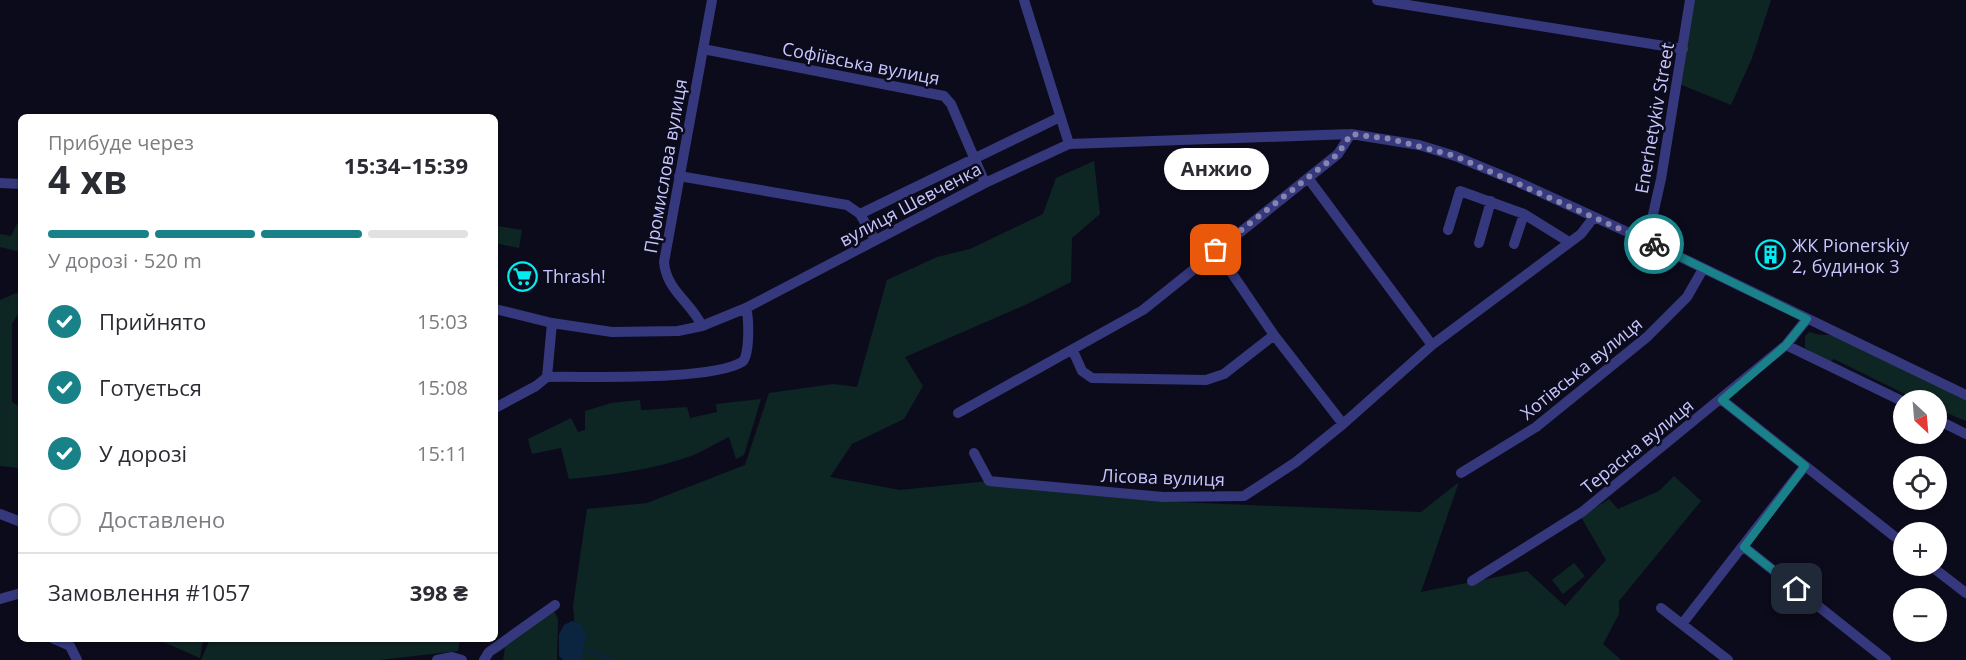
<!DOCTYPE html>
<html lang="uk">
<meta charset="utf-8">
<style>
:root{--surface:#fff;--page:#f2f2f3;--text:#2b2b33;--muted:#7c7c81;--line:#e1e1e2;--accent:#188288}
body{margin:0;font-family:"Open Sans",sans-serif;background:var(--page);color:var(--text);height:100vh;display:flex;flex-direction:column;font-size:22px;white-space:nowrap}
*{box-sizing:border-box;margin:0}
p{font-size:20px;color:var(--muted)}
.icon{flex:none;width:33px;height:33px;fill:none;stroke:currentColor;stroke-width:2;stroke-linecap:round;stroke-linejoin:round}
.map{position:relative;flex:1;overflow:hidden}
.sheet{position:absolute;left:18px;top:114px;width:480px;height:528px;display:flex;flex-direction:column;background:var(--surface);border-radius:9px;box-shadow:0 2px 4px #0004}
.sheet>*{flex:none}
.needle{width:39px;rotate:154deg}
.buttons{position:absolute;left:1893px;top:390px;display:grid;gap:12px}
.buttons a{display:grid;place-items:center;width:54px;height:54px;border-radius:50%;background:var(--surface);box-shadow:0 2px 4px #0004;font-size:30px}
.pin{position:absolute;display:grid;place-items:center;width:51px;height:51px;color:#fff;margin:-26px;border-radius:12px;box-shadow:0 3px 9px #0006}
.courier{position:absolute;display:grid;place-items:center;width:60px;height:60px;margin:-30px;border:4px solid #188288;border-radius:50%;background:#fff;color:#222;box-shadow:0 2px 8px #0007}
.bubble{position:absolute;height:42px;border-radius:21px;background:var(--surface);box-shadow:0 2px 4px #0004;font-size:20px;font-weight:700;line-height:42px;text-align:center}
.overview em{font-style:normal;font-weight:700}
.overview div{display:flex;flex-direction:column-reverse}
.overview{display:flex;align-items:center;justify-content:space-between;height:102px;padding:0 30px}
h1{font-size:39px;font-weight:700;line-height:45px}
.bar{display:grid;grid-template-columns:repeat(4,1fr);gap:9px 6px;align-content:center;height:72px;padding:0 30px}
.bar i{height:8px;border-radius:4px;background:var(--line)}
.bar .active{background:var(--accent)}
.bar p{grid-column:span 4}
.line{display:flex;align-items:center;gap:15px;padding:0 30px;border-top:2px solid var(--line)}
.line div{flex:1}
ol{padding:0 30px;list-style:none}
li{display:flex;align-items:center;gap:18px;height:66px}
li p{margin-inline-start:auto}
li .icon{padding:6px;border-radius:50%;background:var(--accent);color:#fff;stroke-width:4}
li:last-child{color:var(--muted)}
li i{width:33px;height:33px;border:3px solid var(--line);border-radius:50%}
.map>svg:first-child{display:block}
.green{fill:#0e2623}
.water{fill:#0b2440}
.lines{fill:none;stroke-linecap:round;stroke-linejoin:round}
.stream{stroke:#0b2440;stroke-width:2}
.minor{stroke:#35387c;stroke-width:10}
.done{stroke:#8685b0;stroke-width:6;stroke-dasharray:0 10.8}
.route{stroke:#188288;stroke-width:8}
.labels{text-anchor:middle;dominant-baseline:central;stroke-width:5;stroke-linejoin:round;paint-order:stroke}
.street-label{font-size:18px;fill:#c8c6ff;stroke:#0c0b1c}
.poi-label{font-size:18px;fill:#c8c6ff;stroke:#0c0b1c;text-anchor:start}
</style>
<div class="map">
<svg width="1966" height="660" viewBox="0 0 1966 660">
<rect width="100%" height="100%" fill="#0c0b1c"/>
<path class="green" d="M1690,0H1771L1752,58L1731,105L1677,83Z
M1094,161L1100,214L1072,238L1071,282L1025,305L905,357L923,386L904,419L852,444L830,477L900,490L989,481L1153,501L1421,512L1459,482L1421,592L1527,571L1565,606L1606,560L1581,517L1609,499L1618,509L1659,491L1674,476L1701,501L1619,601V614L1603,644L1621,660H578L573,606L587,509L647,503L745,465L769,393L833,384L857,387L887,280L937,257L970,249L1043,214L1056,178Z
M17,224L21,225V252L0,247V234L11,236Z
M498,226L522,230L519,248L495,243Z
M21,291V309L12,324V402L21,407V468L0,466V300Z
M1810,332C1818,336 1826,334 1835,336L1966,400V421L1937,409L1936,400H1917L1834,359L1829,363L1805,348V336Z
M761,399L744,455L736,459L729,437C716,443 704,451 691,456C652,470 610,475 569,479L561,448L532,454L528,439L571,418L578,432L585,430V411L611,403L640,400L641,410H644L687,407L690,418L717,412L716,404Z
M1574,563L1585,576L1563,594L1552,580Z
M553,609L558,619L557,660H503L505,648L496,654L490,653Z
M153,639H203L200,658L159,640Z
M210,639H460L458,651L379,660H201Z"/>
<path class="water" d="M572,621L580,623L586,634L582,660H563L559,656V634L564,625Z"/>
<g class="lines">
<path class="stream" d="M582,648L612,660"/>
<path class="minor" d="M1024,0L1069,144
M1377,0L1683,49
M703,49L944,96L951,104L985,183
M679,176L847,205L860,214L875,240
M1308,178L1432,345
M0,183L21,184
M860,214L1060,117
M1448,230L1460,191L1524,214L1569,242
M1647,241L1661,179L1690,0
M1479,243L1491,201
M1514,244L1524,214
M1216,250L1274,335L1343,424
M495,309L552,323L612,332L678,331L702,326L746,308L985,183L1069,144L1351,134L1419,145L1455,156L1518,182L1647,241L1966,395
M702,326C691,302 666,290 664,262L712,0
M1786,345L1904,402
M1073,351L1082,371L1092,378L1206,380L1224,374L1274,335
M547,377L552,323
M1722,400L1904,544
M495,408L536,386L547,377C589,376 710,381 742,362C750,357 749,318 746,308
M958,413L1143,310L1338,154L1351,134
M1936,419L1966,434
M974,453L989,481L1163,497L1244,496L1296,462L1343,424L1432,345L1581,234L1594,217
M1461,473L1536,427L1647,337L1687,297L1703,269
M0,514L21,522
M1744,547L1886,660
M1931,566L1966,593
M1472,581L1582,512L1786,345L1807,319
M0,599L21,593
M1661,608L1728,660
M1682,624L1805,466
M54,639L70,646L77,660
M437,660L452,657L462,660
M484,660L489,652L555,605"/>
</g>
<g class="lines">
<path class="done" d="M1216,250L1338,154L1351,134L1391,139L1455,156L1654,244"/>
<path class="route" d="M1654,244L1807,319L1786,345L1722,400L1805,466L1744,547L1797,589"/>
</g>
<defs>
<symbol id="building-ring" viewBox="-11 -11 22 22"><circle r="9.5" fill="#0c0b1c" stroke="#00edf1" stroke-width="1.5"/><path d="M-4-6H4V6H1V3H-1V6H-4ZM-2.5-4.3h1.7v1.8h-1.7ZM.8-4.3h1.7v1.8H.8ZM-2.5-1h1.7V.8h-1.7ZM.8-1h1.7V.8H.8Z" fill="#00edf1"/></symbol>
<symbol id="supermarket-ring" viewBox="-11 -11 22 22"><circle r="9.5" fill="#0c0b1c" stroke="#00edf1" stroke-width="1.5"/><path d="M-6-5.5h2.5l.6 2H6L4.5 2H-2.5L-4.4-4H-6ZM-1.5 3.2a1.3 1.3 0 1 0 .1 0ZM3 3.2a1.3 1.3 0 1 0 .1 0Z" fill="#00edf1"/></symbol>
</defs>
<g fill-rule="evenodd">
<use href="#building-ring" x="1754" y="238" width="33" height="33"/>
<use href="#supermarket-ring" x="506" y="260" width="33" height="33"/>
</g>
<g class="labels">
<g class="street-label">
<text transform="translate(861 63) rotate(11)">Софіївська вулиця</text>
<text transform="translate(1654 118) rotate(-80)">Enerhetykiv Street</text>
<text transform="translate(665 166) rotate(-80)">Промислова вулиця</text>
<text transform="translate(910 204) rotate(-28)">вулиця Шевченка</text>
<text transform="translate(1581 368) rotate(-39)">Хотівська вулиця</text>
<text transform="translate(1637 446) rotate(-39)">Терасна вулиця</text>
<text transform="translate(1163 477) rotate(2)">Лісова вулиця</text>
</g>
<g class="poi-label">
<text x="1792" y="245">ЖК Pionerskiy<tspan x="1792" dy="21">2, будинок 3</tspan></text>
<text x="543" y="276">Thrash!</text>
</g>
</g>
</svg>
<div class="buttons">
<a><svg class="needle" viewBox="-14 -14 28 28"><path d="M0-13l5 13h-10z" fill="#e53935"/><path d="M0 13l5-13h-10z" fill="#7c7c81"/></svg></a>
<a><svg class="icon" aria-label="locate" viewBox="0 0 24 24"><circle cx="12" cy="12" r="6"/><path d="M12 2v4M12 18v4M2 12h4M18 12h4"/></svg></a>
<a>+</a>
<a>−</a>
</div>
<div class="pin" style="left:1216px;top:250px;background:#ea580c"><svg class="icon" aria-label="bag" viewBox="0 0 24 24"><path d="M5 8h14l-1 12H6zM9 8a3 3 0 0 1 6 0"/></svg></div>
<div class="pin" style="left:1797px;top:589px;background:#1f2937"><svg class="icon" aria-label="home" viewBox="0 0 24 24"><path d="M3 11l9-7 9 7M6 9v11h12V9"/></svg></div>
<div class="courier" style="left:1654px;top:244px"><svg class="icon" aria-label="bike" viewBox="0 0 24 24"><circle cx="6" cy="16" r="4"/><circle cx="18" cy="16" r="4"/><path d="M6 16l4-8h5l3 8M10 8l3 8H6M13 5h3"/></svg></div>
<div class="bubble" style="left:1164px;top:148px;width:105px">Анжио</div>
<section class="sheet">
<div class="overview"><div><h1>4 хв</h1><p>Прибуде через</p></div><em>15:34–15:39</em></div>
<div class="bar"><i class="active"></i><i class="active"></i><i class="active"></i><i></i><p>У дорозі · 520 m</p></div>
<ol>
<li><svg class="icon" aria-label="check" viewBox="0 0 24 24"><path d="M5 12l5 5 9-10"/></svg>Прийнято<p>15:03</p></li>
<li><svg class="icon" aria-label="check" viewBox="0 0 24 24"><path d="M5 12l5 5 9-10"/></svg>Готується<p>15:08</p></li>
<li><svg class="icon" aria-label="check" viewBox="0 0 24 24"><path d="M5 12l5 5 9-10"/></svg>У дорозі<p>15:11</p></li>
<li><i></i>Доставлено</li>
</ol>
<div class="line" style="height:78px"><div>Замовлення #1057</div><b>398 ₴</b></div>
</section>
</div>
